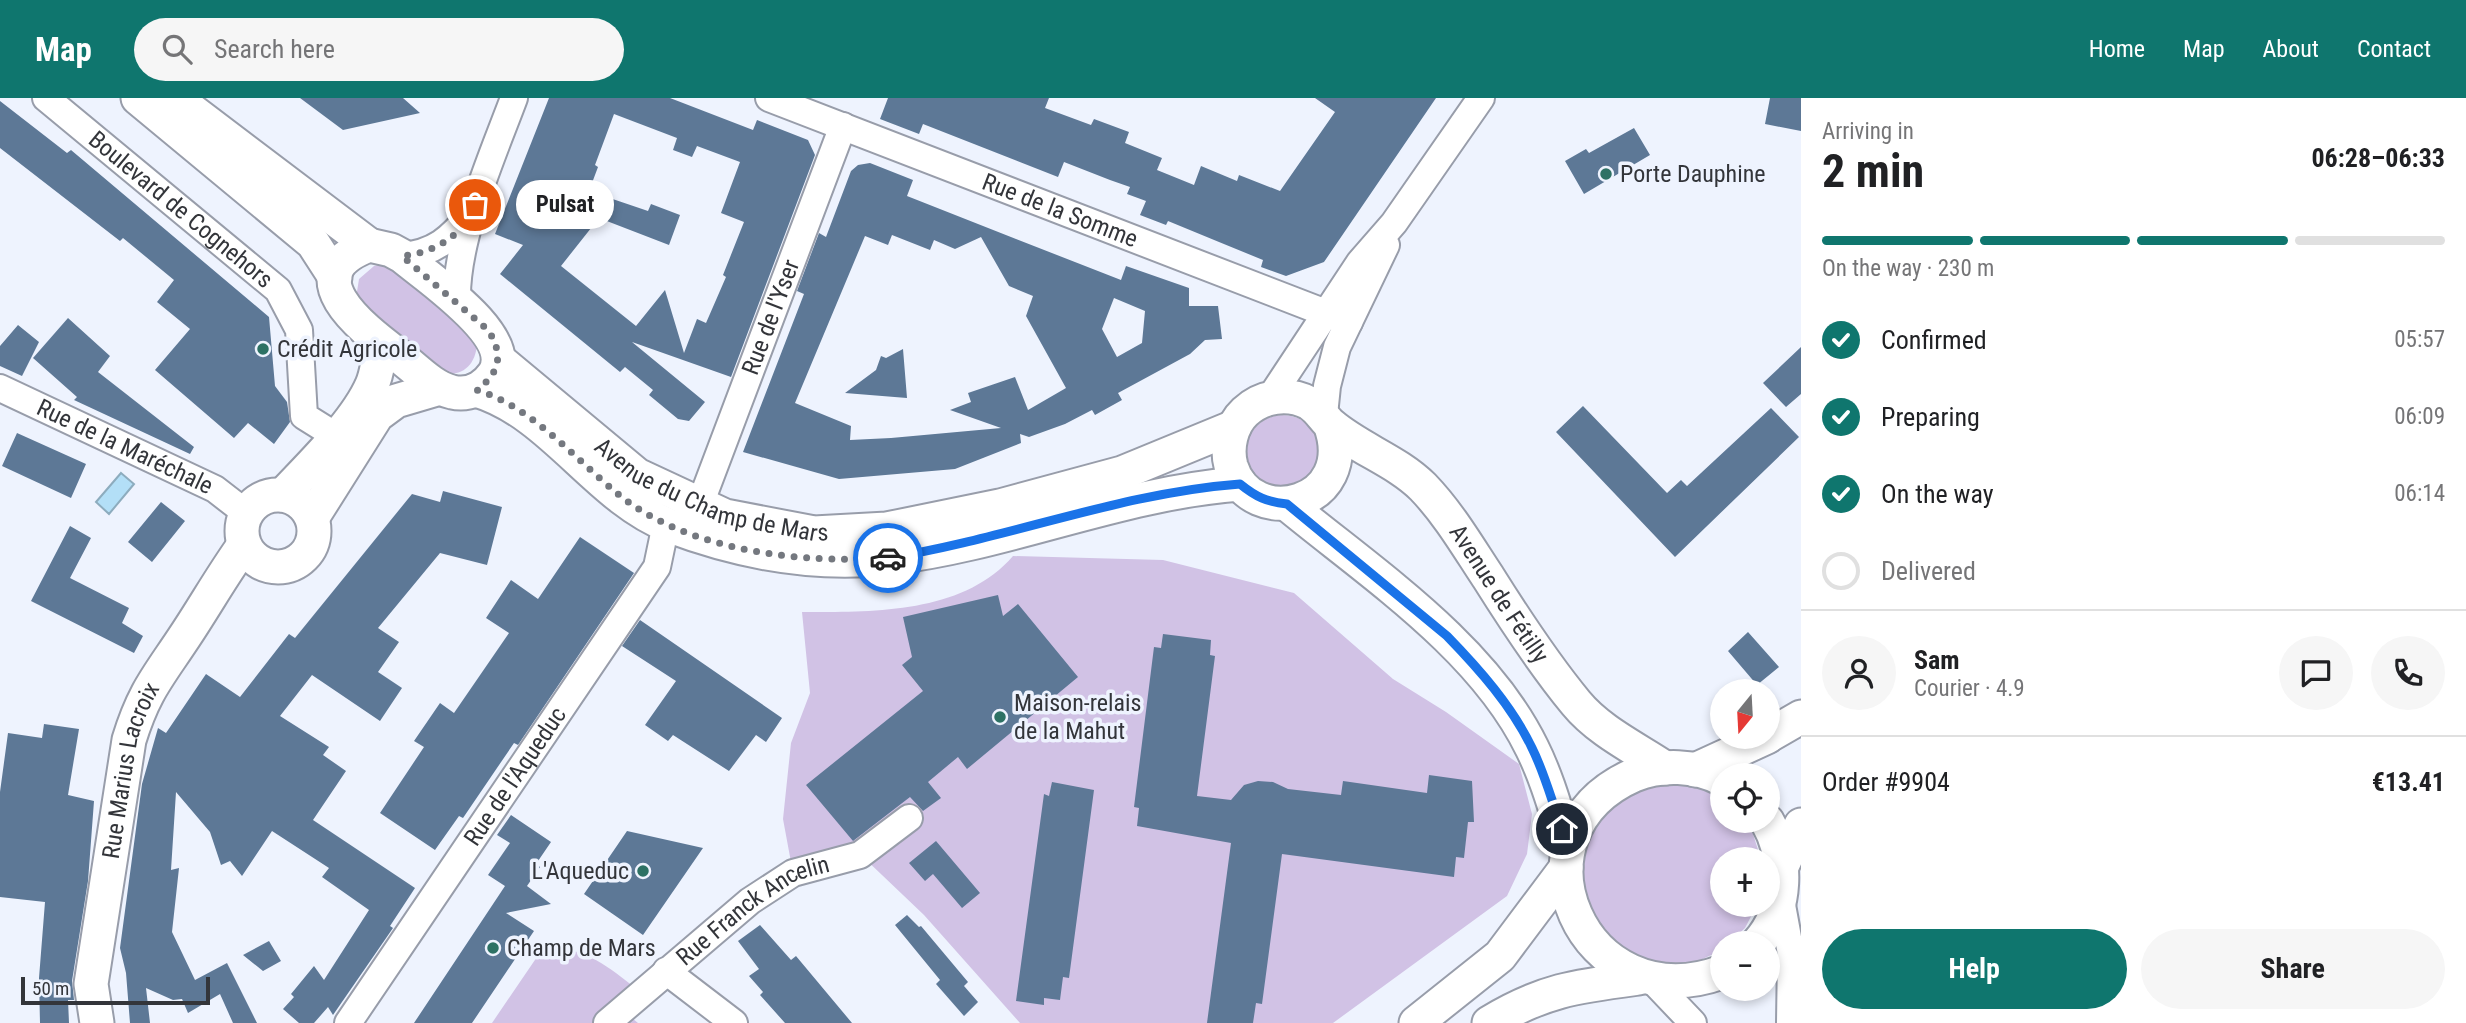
<!DOCTYPE html>
<meta charset="utf-8">
<style>
:root{--surface:#fff;--page:#f6f6f6;--text:#202124;--muted:#757577;--line:#e0e0e0;--accent:#0f766e}
body{margin:0;font-family:"Roboto Condensed",sans-serif;background:var(--page);color:var(--text);height:100vh;display:flex;flex-direction:column;font-size:26px;white-space:nowrap}
*{box-sizing:border-box;margin:0}
p{font-size:23px;color:var(--muted)}
.icon{flex:none;width:38px;height:38px;fill:none;stroke:currentColor;stroke-width:2;stroke-linecap:round;stroke-linejoin:round}
.map{position:relative;flex:1;overflow:hidden}
.details{display:flex;flex-direction:column;background:var(--surface);width:665px}
.details>*{flex:none}
.needle{width:46px;rotate:198deg}
.tools{position:absolute;left:1710px;top:581px;display:grid;gap:14px}
.tools a{display:grid;place-items:center;width:70px;height:70px;border-radius:50%;background:var(--surface);box-shadow:0 4px 10px #0003;font-size:35px}
.scale{position:absolute;left:21px;bottom:18px;width:189px;box-sizing:border-box;padding-left:7px;border:4px solid #33353a;border-top:0;font-size:19px;line-height:24px;white-space:nowrap;color:#33353a;-webkit-text-stroke:5px #eef3fe;paint-order:stroke}
.pin{position:absolute;display:grid;place-items:center;width:60px;height:60px;color:#fff;margin:-30px;border:4px solid #fff;border-radius:50%;box-shadow:0 2px 7px #0007}
.courier{position:absolute;display:grid;place-items:center;width:70px;height:70px;margin:-35px;border:5px solid #1a73e8;border-radius:50%;background:#fff;color:#222;box-shadow:0 2px 9px #0007}
.bubble{position:absolute;height:49px;border-radius:24px;background:var(--surface);box-shadow:0 4px 10px #0003;font-size:23px;font-weight:700;line-height:49px;text-align:center}
.summary em{font-style:normal;font-weight:700}
.summary div{display:flex;flex-direction:column-reverse}
.summary{display:flex;align-items:center;justify-content:space-between;height:119px;padding:0 21px}
h1{font-size:46px;font-weight:700;line-height:52px}
.bar{display:grid;grid-template-columns:repeat(4,1fr);gap:10px 7px;align-content:center;height:84px;padding:0 21px}
.bar i{height:9px;border-radius:5px;background:var(--line)}
.bar .current{background:var(--accent)}
.bar p{grid-column:span 4}
.line{display:flex;align-items:center;gap:18px;padding:0 21px;border-top:2px solid var(--line)}
.line div{flex:1}
.round{display:grid;place-items:center;flex:none;width:74px;height:74px;border-radius:37px;background:var(--page)}
ol{padding:0 21px;list-style:none}
li{display:flex;align-items:center;gap:21px;height:77px}
li p{margin-inline-start:auto}
li .icon{padding:7px;border-radius:50%;background:var(--accent);color:#fff;stroke-width:4}
li:last-child{color:var(--muted)}
li i{width:38px;height:38px;border:4px solid var(--line);border-radius:50%}
.action{display:flex;gap:14px;margin-top:auto;padding:14px 21px}
.action a{flex:1;height:80px;border-radius:42px;background:var(--accent);color:#fff;font-size:28px;font-weight:700;line-height:80px;text-align:center}
.action a+a{background:var(--page);color:var(--text)}
header{display:flex;align-items:center;gap:42px;box-sizing:border-box;height:98px;padding:0 35px;background:var(--accent);color:#fff}
header strong{font-size:33px}
nav{display:flex;gap:38px;margin-inline-start:auto;font-size:24px}
.search{width:490px;height:63px;background:var(--page);display:flex;align-items:center;gap:18px;box-sizing:border-box;padding:0 24px;border-radius:38px;color:var(--muted);font-size:26px}
main{display:flex;flex:1;min-height:0}
.map>svg:first-child{display:block}
.green{fill:#d1c2e5}
.water{fill:#b3dff7;stroke:#8dacbe;stroke-width:2}
.building{fill:#5d7896;fill-rule:evenodd}
.lines{fill:none;stroke-linecap:round;stroke-linejoin:round}
.minor-casing{stroke:#989daa;stroke-width:30}
.major-casing{stroke:#989daa;stroke-width:37}
.minor{stroke:#fff;stroke-width:26}
.major{stroke:#fff;stroke-width:33}
.done{stroke:#74787f;stroke-width:7;stroke-dasharray:0 12.6}
.route{stroke:#1a73e8;stroke-width:9}
.poi-dot{fill:#2d7164;stroke:#eef3fe;stroke-width:2.5}
.labels{text-anchor:middle;dominant-baseline:central;stroke-width:7;stroke-linejoin:round;paint-order:stroke}
.poi-label{font-size:24px;fill:#33353a;stroke:#eef3fe;text-anchor:start}
.street-label{font-size:24px;fill:#33353a;stroke:#eef3fe}
</style>
<header>
<strong>Map</strong>
<div class="search"><svg class="icon" aria-label="search" viewBox="0 0 24 24"><circle cx="10" cy="10" r="6"/><path d="M15 15l6 6"/></svg>Search here</div>
<nav><a>Home</a><a>Map</a><a>About</a><a>Contact</a></nav>
</header>
<main>
<div class="map">
<svg width="1801" height="925" viewBox="0 0 1801 925">
<rect width="100%" height="100%" fill="#eef3fe"/>
<path class="green" d="M385,166L397,170L477,241C478,265 463,282 437,274L356,200L359,181L374,168Z
M1246 354a37 37 0 1 1 74 0a37 37 0 1 1-74 0Z
M1013,458L1163,462L1294,495L1393,581L1446,614L1519,666L1532,716L1527,756L1507,798L1333,925H1020L924,817L861,757L793,775L783,721L791,645L810,595L802,514C873,514 963,516 1013,458Z
M1674,684L1698,689L1721,699L1722,723H1744L1753,736L1761,761H1722V807H1757L1745,830L1729,845H1722V852L1694,865L1662,868L1642,863L1598,832L1578,782V765L1595,720L1650,686Z
M556,850C591,852 614,874 641,894L622,912L638,925H492L539,856Z"/>
<path class="water" d="M121,375L134,386L109,416L96,404Z"/>
<path class="building" d="M300,0H403L420,15L343,32Z
M549,0H670L753,32L757,22L808,42L815,57L731,279L632,244L705,304L689,323L678,321L649,297L653,292L625,269L620,274L500,176L523,147L495,136ZM614,16L677,40L673,52L692,59L697,48L740,64L721,115L744,124L723,177L726,179L706,225L697,221L684,255L665,192L636,228L561,168L599,120L669,147L680,117L651,106L648,113L589,93L598,69L595,67Z
M888,0H1049L1045,10L1091,27L1094,21L1129,34L1125,45L1162,60L1157,72L1194,87L1201,68L1237,83L1239,77L1280,93L1335,14L1315,0H1436L1324,164L1286,178L1261,169L1263,162L1219,144L1168,123L1166,127L1140,117L1146,103L1127,96L1130,89L1110,82L1064,64L1058,79L923,26L919,36L880,21Z
M1770,0H1801V33L1765,26Z
M0,3L67,55L71,52L269,219L275,288L287,304L290,324L274,346L248,325L234,340L155,272L190,231L157,204L174,182L123,140L120,143L0,50Z
M1634,30L1650,57L1584,96L1565,63L1586,51L1589,55Z
M870,65L913,82L907,98L1016,141L1121,182L1126,168L1189,190V208H1218L1222,241L1205,242L1190,256L1118,295L1122,302L1095,317L1092,312L1065,326L1029,339L1020,336L1021,345L955,371L839,381L743,354L804,196L797,193L819,135L826,139L851,73L858,67ZM892,137L930,152L934,142L955,151L981,139L1009,188L1033,198L1026,218L1066,290L1028,312L1015,279L968,295L971,304L950,312L1001,330L891,340L850,342L851,328L795,305L865,138L888,147ZM1114,200L1145,213L1142,245L1117,259L1102,231Z
M68,220L110,258L98,274L194,349L190,356L74,302L77,299L33,260Z
M18,227L39,244L22,278L0,268V248Z
M1801,249V296L1786,309L1763,285Z
M903,251L907,300L845,295L876,272L881,258L886,260Z
M1583,308L1667,395L1681,382L1687,388L1771,310L1799,339L1675,459L1556,334Z
M17,335L86,366L71,400L2,368Z
M443,393L502,409L487,467L440,455L378,530L399,544L378,574L402,590L380,623L312,577L280,618L329,649L323,657L346,673L313,722L415,790L390,828L393,830L333,917L328,909L314,925H299L283,911L294,899L291,896L314,868L324,882L369,812L322,779L329,770L272,733L242,778L230,763L221,767L210,734L176,694L171,772L179,770L172,834L195,882L227,865L257,925H233L220,896L188,915L182,901L173,902L146,890L150,925H130L126,875L120,850L142,686L158,630L166,635L206,576L240,599L289,536L295,540L412,396L440,404Z
M161,404L185,423L152,464L128,444Z
M70,428L91,440L70,480L129,510L122,525L143,538L134,555L31,503Z
M580,439L634,475L518,647L514,645L463,720L459,718L435,752L380,715L424,649L414,643L440,605L454,615L509,535L486,520L511,482L538,501Z
M998,497L1003,518L1018,506L1078,579L967,671L958,659L928,684L941,700L923,713L910,699L853,743L806,687L923,593L902,567L912,559L903,519Z
M640,522L782,620L766,644L756,637L729,673L673,637L668,643L645,627L676,583L622,548Z
M1748,534L1779,569L1757,587L1728,553Z
M1163,536L1211,542L1210,557L1215,558L1197,698L1231,702L1244,687L1258,683L1273,684L1288,691L1341,697L1343,683L1427,695L1429,677L1472,683L1474,724H1468L1464,760L1456,759L1454,779L1282,756L1262,906L1256,905L1253,925H1207L1231,745L1137,728L1139,710L1134,709L1154,549L1161,550Z
M44,626L79,631L68,697L94,703L88,783L72,883L74,902H68L69,925H40L39,880L45,804L0,799V694L8,635L42,640Z
M1052,684L1094,692L1069,880L1063,879L1060,902L1044,900V907L1016,903L1044,696L1049,698Z
M511,717L551,744L536,766L540,769L527,788L551,806L506,815L534,833L472,925H414L505,788L488,777L510,745L497,737Z
M627,733L703,750L643,837L584,796Z
M936,743L980,795L962,810L933,776L925,783L909,765Z
M907,817L919,829L921,828L968,884L964,888L978,904L964,918L936,886L940,882L895,827Z
M760,827L791,862L796,858L852,925H785L760,897L763,894L749,878L759,871L738,843Z
M269,843L281,863L263,873L243,857Z"/>
<g class="lines">
<defs>
<g id="minor">
<path id="s1" d="M46,0L278,192L299,232L304,318L336,338"/>
<path id="s2" d="M769,0L1349,224"/>
<path d="M402,158C435,155 450,141 471,116"/>
<path d="M457,204C455,142 492,59 514,0"/>
<path id="s3" d="M0,290L215,391L246,415"/>
<path d="M1270,300L1360,164L1394,125L1481,0"/>
<path d="M1324,317L1327,288L1337,249L1386,147"/>
<path id="s4" d="M699,409L843,28"/>
<path d="M1780,796L1791,856L1790,925"/>
<path d="M666,873L734,925"/>
<path d="M1654,884L1693,925"/>
<path id="s5" d="M348,925L657,469L666,426"/>
<path id="s6" d="M607,925L750,803L793,775L860,757L909,720"/>
</g>
<g id="major">
<path d="M138,0L313,145L335,179"/>
<path d="M175,0L369,147"/>
<path d="M369,147L391,152L402,158C428,180 518,239 494,276C484,290 469,298 452,294C433,290 415,270 399,258C365,232 290,177 369,147Z"/>
<path id="s7" d="M500,263L637,377L725,418L814,435L887,431L1000,408L1122,375L1234,329"/>
<path d="M476,292C553,315 596,399 670,428C739,454 815,468 888,460C1008,446 1119,395 1240,386"/>
<path id="s8" d="M1330,326C1360,407 1251,434 1231,368C1226,350 1231,327 1245,314C1262,298 1288,294 1309,305C1319,311 1323,320 1331,327C1359,351 1397,363 1423,389C1449,416 1468,449 1488,479C1515,522 1543,565 1576,605C1599,633 1635,650 1665,670"/>
<circle cx="278" cy="433" r="36"/>
<path d="M283,397C311,367 356,324 372,287C378,273 379,258 380,244"/>
<path d="M1287,406C1372,476 1483,549 1532,650C1548,682 1557,717 1568,751"/>
<path d="M312,420L377,317L396,303L440,290"/>
<path d="M1768,638L1801,619"/>
<path d="M1695,672L1767,639"/>
<path d="M1722,681C1696,667 1661,666 1634,677C1500,736 1583,925 1722,874"/>
<path d="M1782,768L1801,727"/>
<path d="M1758,845C1788,812 1788,760 1767,723"/>
<path id="s9" d="M97,925L91,886L129,642C144,593 158,579 185,538C205,508 223,476 244,447"/>
<path d="M1416,925L1500,858L1566,770"/>
<path d="M1489,925C1543,892 1578,888 1639,880"/>
</g>
</defs>
<use href="#minor" class="minor-casing"/>
<use href="#major" class="major-casing"/>
<use href="#minor" class="minor"/>
<use href="#major" class="major"/>
</g>
<g class="lines">
<path class="done" d="M475,107C463,138 434,155 402,158L488,232C504,257 500,274 477,292C532,309 574,360 618,396C687,453 802,466 888,460"/>
<path class="route" d="M888,460C1007,441 1120,395 1240,386C1256,399 1267,404 1287,406L1447,538C1479,571 1512,608 1532,650C1545,676 1552,704 1562,731"/>
</g>
<g class="poi-dot">
<circle cx="1606" cy="76" r="7"/>
<circle cx="263" cy="251" r="7"/>
<circle cx="1000" cy="619" r="7"/>
<circle cx="643" cy="773" r="7"/>
<circle cx="493" cy="850" r="7"/>
</g>
<g class="labels">
<g class="poi-label">
<text x="1620" y="76">Porte Dauphine</text>
<text x="277" y="251">Crédit Agricole</text>
<text x="1014" y="605">Maison-relais<tspan x="1014" dy="28">de la Mahut</tspan></text>
<text x="629" y="773" text-anchor="end">L'Aqueduc</text>
<text x="507" y="850">Champ de Mars</text>
</g>
<g class="street-label">
<text stroke="none"><textPath href="#s1" startOffset="175">Boulevard de Cognehors</textPath></text>
<text stroke="none"><textPath href="#s2" startOffset="312">Rue de la Somme</textPath></text>
<text stroke="none"><textPath href="#s4" startOffset="203">Rue de l'Yser</textPath></text>
<text stroke="none"><textPath href="#s3" startOffset="138">Rue de la Maréchale</textPath></text>
<text stroke="none"><textPath href="#s7" startOffset="254">Avenue du Champ de Mars</textPath></text>
<text stroke="none"><textPath href="#s8" startOffset="579">Avenue de Fétilly</textPath></text>
<text stroke="none"><textPath href="#s9" startOffset="257">Rue Marius Lacroix</textPath></text>
<text stroke="none"><textPath href="#s5" startOffset="298">Rue de l'Aqueduc</textPath></text>
<text stroke="none"><textPath href="#s6" startOffset="186">Rue Franck Ancelin</textPath></text>
</g>
</g>
</svg>
<div class="tools">
<a><svg class="needle" viewBox="-14 -14 28 28"><path d="M0-13l5 13h-10z" fill="#e53935"/><path d="M0 13l5-13h-10z" fill="#757577"/></svg></a>
<a><svg class="icon" aria-label="locate" viewBox="0 0 24 24"><circle cx="12" cy="12" r="6"/><path d="M12 2v4M12 18v4M2 12h4M18 12h4"/></svg></a>
<a>+</a>
<a>−</a>
</div>
<div class="scale">50 m</div>
<div class="pin" style="left:475px;top:107px;background:#ea580c"><svg class="icon" aria-label="bag" viewBox="0 0 24 24"><path d="M5 8h14l-1 12H6zM9 8a3 3 0 0 1 6 0"/></svg></div>
<div class="pin" style="left:1562px;top:731px;background:#1f2937"><svg class="icon" aria-label="home" viewBox="0 0 24 24"><path d="M3 11l9-7 9 7M6 9v11h12V9"/></svg></div>
<div class="courier" style="left:888px;top:460px"><svg class="icon" aria-label="car" viewBox="0 0 24 24"><path d="M5 17H2v-5l4-1 3-4h7l3 4 3 1v5h-3M9 17h6M6 11h13"/><circle cx="7" cy="17" r="2"/><circle cx="17" cy="17" r="2"/></svg></div>
<div class="bubble" style="left:516px;top:82px;width:98px">Pulsat</div>
</div>
<section class="details">
<div class="summary"><div><h1>2 min</h1><p>Arriving in</p></div><em>06:28–06:33</em></div>
<div class="bar"><i class="current"></i><i class="current"></i><i class="current"></i><i></i><p>On the way · 230 m</p></div>
<ol>
<li><svg class="icon" aria-label="check" viewBox="0 0 24 24"><path d="M5 12l5 5 9-10"/></svg>Confirmed<p>05:57</p></li>
<li><svg class="icon" aria-label="check" viewBox="0 0 24 24"><path d="M5 12l5 5 9-10"/></svg>Preparing<p>06:09</p></li>
<li><svg class="icon" aria-label="check" viewBox="0 0 24 24"><path d="M5 12l5 5 9-10"/></svg>On the way<p>06:14</p></li>
<li><i></i>Delivered</li>
</ol>
<div class="line" style="height:126px"><a class="round"><svg class="icon" aria-label="person" viewBox="0 0 24 24"><circle cx="12" cy="8" r="4"/><path d="M4 21q1-7 8-7t8 7"/></svg></a><div><b>Sam</b><p>Courier · 4.9</p></div><a class="round"><svg class="icon" aria-label="chat" viewBox="0 0 24 24"><path d="M4 5h16v11H9l-5 4z"/></svg></a><a class="round"><svg class="icon" aria-label="phone" viewBox="0 0 24 24"><path d="M5 4h4l2 5-3 2q2 4 5 5l2-3 5 2v4C11 20 4 13 5 4z"/></svg></a></div>
<div class="line" style="height:91px"><div>Order #9904</div><b>€13.41</b></div>
<div class="action"><a>Help</a><a>Share</a></div>
</section>
</main>
